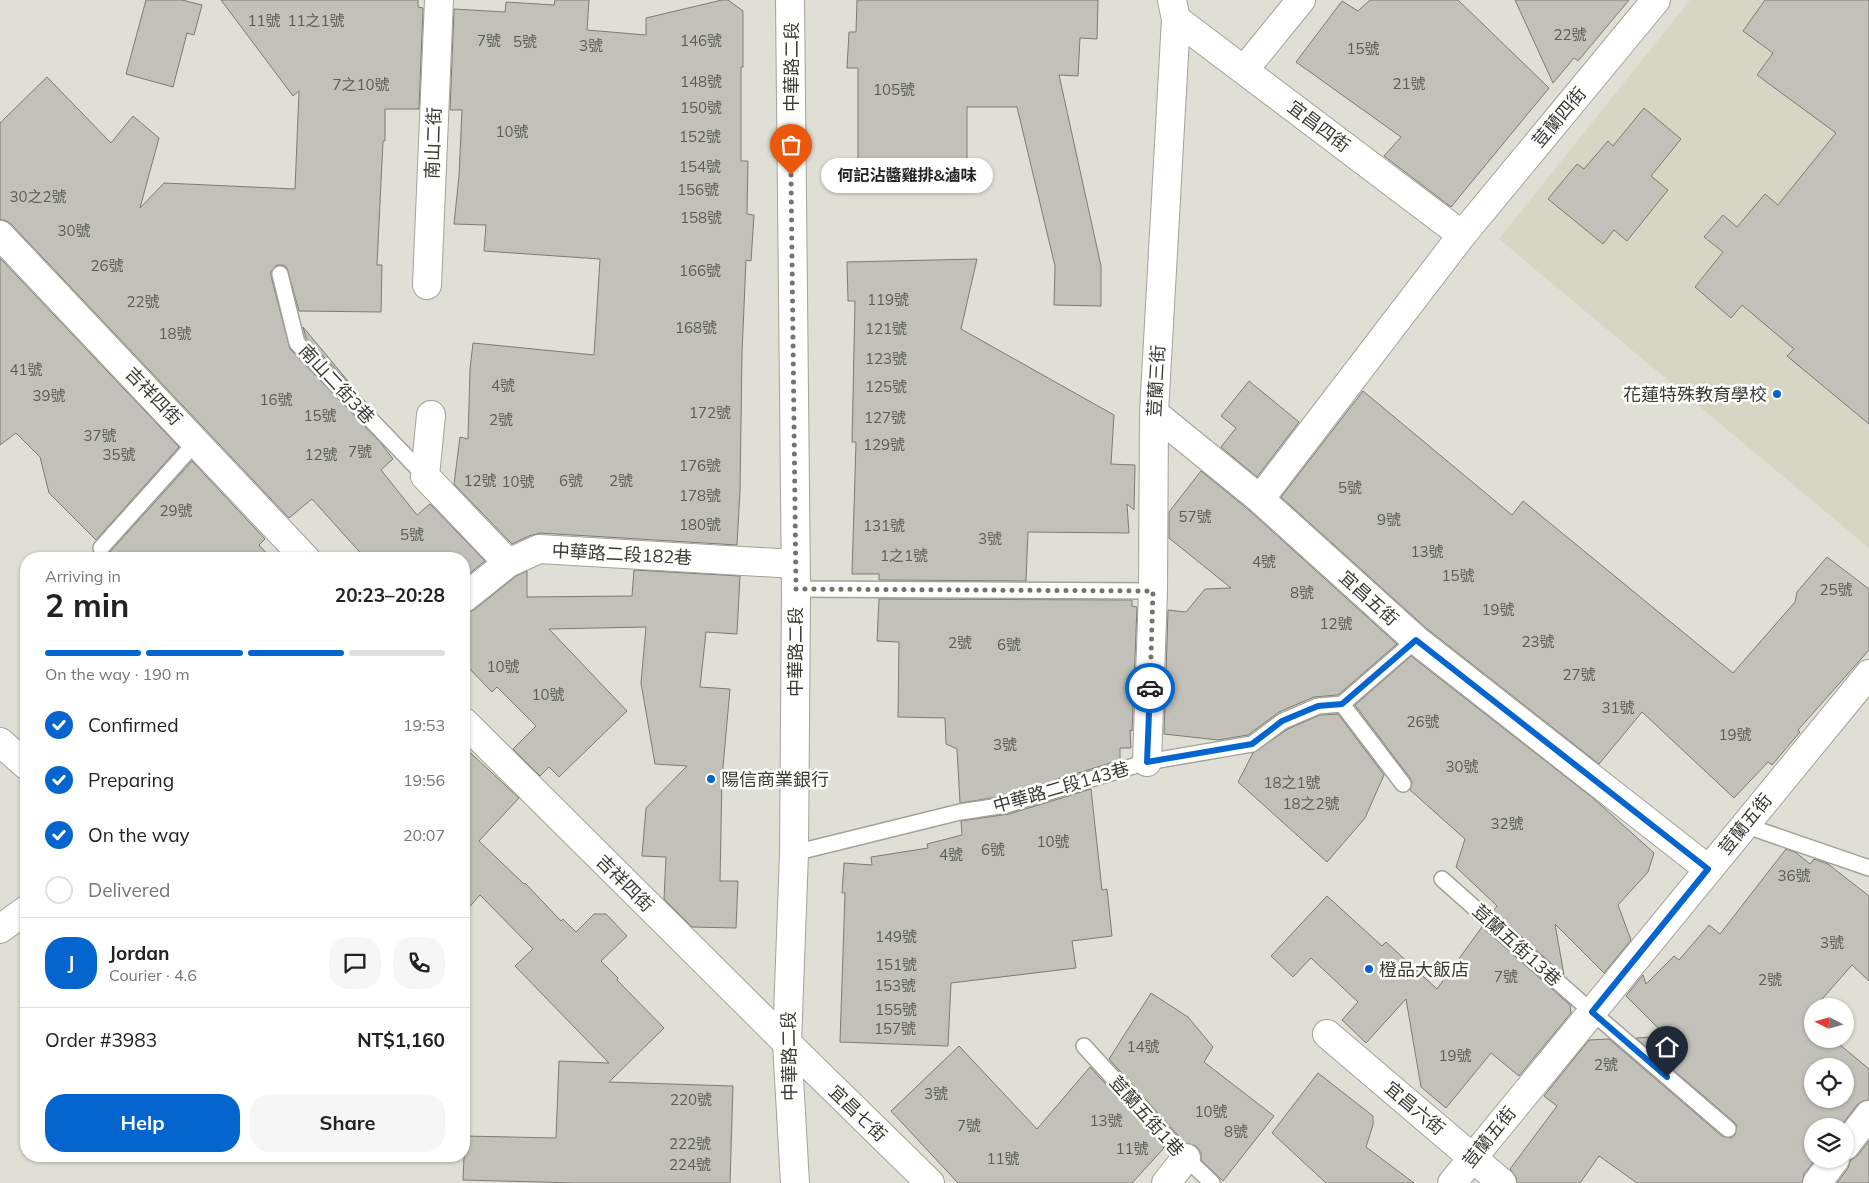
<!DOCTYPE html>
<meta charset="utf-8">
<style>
:root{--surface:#fff;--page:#f6f6f6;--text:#222;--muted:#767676;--line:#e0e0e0;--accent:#0565ce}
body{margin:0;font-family:Mulish,"Noto Sans TC",sans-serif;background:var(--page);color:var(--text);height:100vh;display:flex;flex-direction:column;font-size:19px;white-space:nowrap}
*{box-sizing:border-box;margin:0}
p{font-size:16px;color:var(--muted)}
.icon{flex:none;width:28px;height:28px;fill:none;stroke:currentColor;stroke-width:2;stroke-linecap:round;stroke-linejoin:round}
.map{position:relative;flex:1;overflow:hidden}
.side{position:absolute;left:20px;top:552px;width:450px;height:610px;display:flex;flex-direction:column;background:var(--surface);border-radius:20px;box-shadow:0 1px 4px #0004}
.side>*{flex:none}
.needle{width:32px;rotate:276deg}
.controls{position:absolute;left:1804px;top:998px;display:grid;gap:10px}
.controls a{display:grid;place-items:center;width:50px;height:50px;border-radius:50%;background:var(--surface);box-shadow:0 1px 4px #0004;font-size:25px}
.pin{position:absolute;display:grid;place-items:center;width:42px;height:42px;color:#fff;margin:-51px -21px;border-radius:50% 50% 50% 0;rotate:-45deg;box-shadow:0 0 5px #0007}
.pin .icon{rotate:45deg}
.courier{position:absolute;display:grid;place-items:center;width:50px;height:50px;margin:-25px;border:4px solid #0565ce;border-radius:50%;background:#fff;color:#222;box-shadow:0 1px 6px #0007}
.bubble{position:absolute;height:35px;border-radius:18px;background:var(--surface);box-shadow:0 1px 4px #0004;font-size:16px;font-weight:700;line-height:35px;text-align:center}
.overview em{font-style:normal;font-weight:700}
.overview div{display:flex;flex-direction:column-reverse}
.overview{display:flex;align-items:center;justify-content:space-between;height:85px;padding:0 25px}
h1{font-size:32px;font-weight:700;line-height:38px}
.bar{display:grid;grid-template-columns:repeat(4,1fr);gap:8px 5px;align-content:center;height:60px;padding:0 25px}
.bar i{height:6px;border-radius:4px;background:var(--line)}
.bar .selected{background:var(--accent)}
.bar p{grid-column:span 4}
.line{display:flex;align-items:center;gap:12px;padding:0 25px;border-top:1px solid var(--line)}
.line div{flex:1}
.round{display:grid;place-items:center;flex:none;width:52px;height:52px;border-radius:20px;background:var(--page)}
ol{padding:0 25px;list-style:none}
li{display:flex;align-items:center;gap:15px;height:55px}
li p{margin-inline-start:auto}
li .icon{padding:5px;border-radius:50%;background:var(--accent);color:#fff;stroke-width:4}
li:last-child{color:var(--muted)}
li i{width:28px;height:28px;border:2px solid var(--line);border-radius:50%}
.primary-button{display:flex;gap:10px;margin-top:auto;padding:10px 25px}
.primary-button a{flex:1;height:58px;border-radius:20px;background:var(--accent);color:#fff;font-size:20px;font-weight:700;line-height:58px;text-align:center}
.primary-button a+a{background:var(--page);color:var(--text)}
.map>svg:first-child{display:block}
.built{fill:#d6d6c5}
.building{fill:#c1c1b9;stroke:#7c7c74;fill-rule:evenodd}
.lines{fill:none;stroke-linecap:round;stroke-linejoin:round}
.lane-casing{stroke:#a3a39b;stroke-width:18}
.street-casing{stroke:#a3a39b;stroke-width:30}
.secondary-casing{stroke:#a3a39b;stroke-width:30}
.primary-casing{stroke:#a3a39b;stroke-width:30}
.lane{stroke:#fff;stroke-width:15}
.street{stroke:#fff;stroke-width:28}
.secondary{stroke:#fff;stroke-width:28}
.primary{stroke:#fff;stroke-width:28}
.done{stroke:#74746e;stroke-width:5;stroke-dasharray:0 9}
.route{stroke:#0565ce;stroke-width:6}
.poi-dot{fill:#0565ce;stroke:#fffffe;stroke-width:2}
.labels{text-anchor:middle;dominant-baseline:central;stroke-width:5;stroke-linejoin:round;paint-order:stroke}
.number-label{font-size:15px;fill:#5c5c57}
.street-label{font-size:18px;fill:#3a3a36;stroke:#fffffe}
.poi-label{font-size:18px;fill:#3a3a36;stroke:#fffffe;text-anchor:start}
</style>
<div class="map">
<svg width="1869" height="1183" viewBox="0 0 1869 1183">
<rect width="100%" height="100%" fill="#dfdfd6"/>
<path class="built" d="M1690,0H1869V548L1499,239Z"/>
<path class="building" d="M146,0H182L202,5L194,35L187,33L173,87L126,74Z
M221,0H418V7L423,8L419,109H385V141H383L377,265H382L381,312L299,311L287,268L283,265H277L271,271V276L290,349L380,442L393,459L381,470L417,515L430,504L485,561L464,578V559H366L312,499L289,518L11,224L5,220H0V123L47,77L111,143L133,116L159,138L140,208L164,183L295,189L299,91L293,96Z
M555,0H589L587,30L646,35V18L722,0H728L743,11V67H741V161H748L747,214L754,215L751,261L746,260L742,353L740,491L737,545L540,533L529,536L512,544L454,484L460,437L468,439L470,369L473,343L594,355L600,259L484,251L486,225L454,224L459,176L462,110H450L454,9L505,12L506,2L554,5Z
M857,0H1098L1097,39L1080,38L1078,76L1059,75L1101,266V306L1054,305L1055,266L1017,107H967V164L858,165V68H847L849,32H856Z
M1370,0H1458L1549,88L1451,207L1384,156L1401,137L1296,62L1342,1L1358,11Z
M1515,0H1629L1578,61L1574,58L1553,83Z
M1765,0H1869V424L1787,356L1794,349L1742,305L1731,318L1695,287L1723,252L1704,237L1723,215L1737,227L1765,194L1778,205L1836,133L1757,75L1773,53L1743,31Z
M1644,108L1681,139L1651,176L1668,190L1627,241L1614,230L1603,244L1548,199L1577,164L1584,169L1608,141L1613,146Z
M0,258L179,447L96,540L49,493L40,457L16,433L0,445Z
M977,259L961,329L1114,415L1111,464L1135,465L1134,510L1127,504L1129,533L1028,532L1026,581L879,580V574H852L856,442H852L855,301H848L847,262Z
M303,327L358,393L306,338Z
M1249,381L1299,422L1257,477L1221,447L1236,428L1221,416Z
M1363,391L1512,515L1523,501L1733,673L1795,602L1797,592L1827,557L1869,589V650L1798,730L1800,732L1772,765L1768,762L1734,798L1642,712L1599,764L1426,628L1281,497Z
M192,461L265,539L259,545L272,559H115L109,553Z
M1201,471L1250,511L1397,644L1338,695L1314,697L1279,712L1248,735L1218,740L1164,734L1168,610L1186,612L1205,589L1231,588L1169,538V512Z
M634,570L740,576L737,634L706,632L700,687L730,689L722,778L720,881H738L736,928L692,927L664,899L666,857L642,856L646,808L687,766L655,764L641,683L646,627L549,629L627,711L559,777L549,767L540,776L513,749L536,726L497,687L492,692L464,663V613L474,610L516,576L527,571V597L632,596Z
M879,599L1132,600V606L1137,607L1132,731L1130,730L1131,748H1120V760L1004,796L960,803L957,749L946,744L945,718L898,717L899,642L877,641Z
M1411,656L1593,798L1654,853L1648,872L1618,905L1631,940L1604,973L1555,924L1564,975L1493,911L1497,906L1456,867L1465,839L1410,790L1412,783L1410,778L1355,705Z
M1338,714L1384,775L1365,818L1327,862L1238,782L1253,753L1288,729L1320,715Z
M464,747L519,798L479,841L524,884L525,883L561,921L563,919L576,932L594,914H606L627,936L601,961L618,978L617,980L664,1028L609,1082L733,1086L730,1183H575L463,1180L465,1136L556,1138L559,1061L609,1063L515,966L533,949L480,895L464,913Z
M1091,789L1102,890L1107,889L1112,936L1072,941L1076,968L951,983L948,1046L840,1042L845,893H842L844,863L872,865L871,857L928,848L927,844L962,835L961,821L1009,814Z
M1786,849L1795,852L1810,864L1814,859L1828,864L1869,896V981L1852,965L1816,1006H1812V1011L1807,1017L1812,1022V1039H1833L1869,1069V1100L1863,1101L1857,1105L1841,1126H1812V1159H1816L1804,1174L1802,1183H1637L1599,1156L1580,1183H1517L1516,1177L1510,1169L1557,1106L1544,1096L1589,1040L1609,1039L1722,1136L1731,1138L1735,1135L1737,1126L1734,1122L1636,1038L1666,1036L1626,996L1643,975L1646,984L1674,956L1679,960L1709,925L1720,934ZM1812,1066H1845V1099H1812Z
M1327,896L1382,946L1386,942L1437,989L1482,927L1570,1005L1571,1013L1519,1076L1491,1053L1446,1108L1421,1087L1406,999L1366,1043L1342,1020L1358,1002L1311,958L1293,977L1271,956Z
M1151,993L1188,1017L1213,1047L1204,1062L1274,1116L1223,1181L1201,1160V1153L1196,1146L1185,1143L1109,1059Z
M959,1046L1037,1129L1090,1067L1164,1148L1132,1183H958L891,1111Z
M1318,1073L1373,1116V1125L1366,1147L1414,1183H1326L1272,1133Z
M1869,1141V1183H1837L1848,1168L1850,1161L1857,1156Z"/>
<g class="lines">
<defs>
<path id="lane" d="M280,274L297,343L425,476
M101,548L197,441
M796,589L1153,591
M1342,704L1403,784
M1744,825L1869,868
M794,853L960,812L1006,805L1147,762L1252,744L1283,721L1318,706L1342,704L1416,640
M1442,879L1592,1012L1728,1129
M1084,1046L1186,1158L1212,1183"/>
<path id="street" d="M1176,19L1462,235
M1244,70L1301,0
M427,285L439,0
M1154,413L1260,499L1416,640L1708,869
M431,415L425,476L508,563
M1260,499L1462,235L1656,0
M464,598L508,563L539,549L795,564
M0,742L26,765
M1147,762L1153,591L1154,413L1176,19L1172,0
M0,929L26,910
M1327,1034L1502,1183
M787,1043L930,1183
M1845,1146L1869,1115
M1166,1183L1186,1158
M1452,1183L1869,674
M1817,1183L1835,1159"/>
<path id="secondary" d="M0,235L306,559
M464,722L787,1043"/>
<path id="primary" d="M790,0L796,589L794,853L787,1043L795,1183"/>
</defs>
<use href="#lane" class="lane-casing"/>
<use href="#street" class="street-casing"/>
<use href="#secondary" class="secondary-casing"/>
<use href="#primary" class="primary-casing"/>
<use href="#lane" class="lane"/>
<use href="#street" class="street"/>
<use href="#secondary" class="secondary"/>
<use href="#primary" class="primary"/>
</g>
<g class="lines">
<path class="done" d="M791,175L796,589L1153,591L1150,688"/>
<path class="route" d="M1150,688L1147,762L1252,744L1282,721L1318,706L1342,704L1416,640L1708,869L1592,1012L1667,1077"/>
</g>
<g class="poi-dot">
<circle cx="1777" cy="394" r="5"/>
<circle cx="711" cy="779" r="5"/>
<circle cx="1369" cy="969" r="5"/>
</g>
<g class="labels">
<g class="number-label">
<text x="264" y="20">11號</text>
<text x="316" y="20">11之1號</text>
<text x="1570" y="34">22號</text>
<text x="489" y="40">7號</text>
<text x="701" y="40">146號</text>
<text x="525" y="41">5號</text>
<text x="591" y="45">3號</text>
<text x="1363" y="48">15號</text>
<text x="701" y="81">148號</text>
<text x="1409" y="83">21號</text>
<text x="361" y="84">7之10號</text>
<text x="894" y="89">105號</text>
<text x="701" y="107">150號</text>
<text x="512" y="131">10號</text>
<text x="700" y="136">152號</text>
<text x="700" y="166">154號</text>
<text x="698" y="189">156號</text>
<text x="38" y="196">30之2號</text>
<text x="701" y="217">158號</text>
<text x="74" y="230">30號</text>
<text x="107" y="265">26號</text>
<text x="700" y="270">166號</text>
<text x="888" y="299">119號</text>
<text x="143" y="301">22號</text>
<text x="696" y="327">168號</text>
<text x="886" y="328">121號</text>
<text x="175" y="333">18號</text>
<text x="886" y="358">123號</text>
<text x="26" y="369">41號</text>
<text x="503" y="385">4號</text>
<text x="886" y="386">125號</text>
<text x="49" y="395">39號</text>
<text x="276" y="399">16號</text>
<text x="710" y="412">172號</text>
<text x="320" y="415">15號</text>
<text x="885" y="417">127號</text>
<text x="501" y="419">2號</text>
<text x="100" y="435">37號</text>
<text x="884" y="444">129號</text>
<text x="360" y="451">7號</text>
<text x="119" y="454">35號</text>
<text x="321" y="454">12號</text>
<text x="700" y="465">176號</text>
<text x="480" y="480">12號</text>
<text x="571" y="480">6號</text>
<text x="621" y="480">2號</text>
<text x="518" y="481">10號</text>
<text x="1350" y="487">5號</text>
<text x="700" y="495">178號</text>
<text x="176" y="510">29號</text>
<text x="1195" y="516">57號</text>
<text x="1389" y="519">9號</text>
<text x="700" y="524">180號</text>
<text x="884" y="525">131號</text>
<text x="412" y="534">5號</text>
<text x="990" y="538">3號</text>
<text x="1427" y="551">13號</text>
<text x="904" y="555">1之1號</text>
<text x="1264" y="561">4號</text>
<text x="1458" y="575">15號</text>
<text x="1836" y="589">25號</text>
<text x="1302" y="592">8號</text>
<text x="1498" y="609">19號</text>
<text x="1336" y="623">12號</text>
<text x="1538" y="641">23號</text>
<text x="960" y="642">2號</text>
<text x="1009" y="644">6號</text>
<text x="503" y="666">10號</text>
<text x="1579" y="674">27號</text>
<text x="548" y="694">10號</text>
<text x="1618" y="707">31號</text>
<text x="1423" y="721">26號</text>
<text x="1735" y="734">19號</text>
<text x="1005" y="744">3號</text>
<text x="1462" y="766">30號</text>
<text x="1292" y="782">18之1號</text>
<text x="1311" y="803">18之2號</text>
<text x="1507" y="823">32號</text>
<text x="1053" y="841">10號</text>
<text x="993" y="849">6號</text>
<text x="951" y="854">4號</text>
<text x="1794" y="875">36號</text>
<text x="896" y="936">149號</text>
<text x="1832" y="942">3號</text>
<text x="896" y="964">151號</text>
<text x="1506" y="976">7號</text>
<text x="1770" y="979">2號</text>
<text x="895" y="985">153號</text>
<text x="896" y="1009">155號</text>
<text x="895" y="1028">157號</text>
<text x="1143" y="1046">14號</text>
<text x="1455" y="1055">19號</text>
<text x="1606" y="1064">2號</text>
<text x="936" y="1093">3號</text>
<text x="691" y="1099">220號</text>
<text x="1211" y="1111">10號</text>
<text x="1106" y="1120">13號</text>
<text x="969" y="1125">7號</text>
<text x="1236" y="1131">8號</text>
<text x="690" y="1143">222號</text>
<text x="1132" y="1148">11號</text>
<text x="1003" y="1158">11號</text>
<text x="690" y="1164">224號</text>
</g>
<g class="street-label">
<text transform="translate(791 67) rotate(-90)">中華路二段</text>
<text transform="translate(1559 117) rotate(-50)">荳蘭四街</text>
<text transform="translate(1319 126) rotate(37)">宜昌四街</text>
<text transform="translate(433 143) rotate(-88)">南山二街</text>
<text transform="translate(1156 381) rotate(-87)">荳蘭三街</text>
<text transform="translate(337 384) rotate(47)">南山二街3巷</text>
<text transform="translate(154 396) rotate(46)">吉祥四街</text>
<text transform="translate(622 554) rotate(3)">中華路二段182巷</text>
<text transform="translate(1369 598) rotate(42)">宜昌五街</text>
<text transform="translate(795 652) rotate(-90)">中華路二段</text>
<text transform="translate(1061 787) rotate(-16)">中華路二段143巷</text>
<text transform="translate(1745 824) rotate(-51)">荳蘭五街</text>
<text transform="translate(625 883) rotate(45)">吉祥四街</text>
<text transform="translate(1517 945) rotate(42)">荳蘭五街13巷</text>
<text transform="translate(789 1056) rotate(-91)">中華路二段</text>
<text transform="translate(1415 1108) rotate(40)">宜昌六街</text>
<text transform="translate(858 1113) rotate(44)">宜昌七街</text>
<text transform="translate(1147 1116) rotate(48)">荳蘭五街1巷</text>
<text transform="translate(1489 1137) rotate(-51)">荳蘭五街</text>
</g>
<g class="poi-label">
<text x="1767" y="394" text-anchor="end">花蓮特殊教育學校</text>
<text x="721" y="779">陽信商業銀行</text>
<text x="1379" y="969">橙品大飯店</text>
</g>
</g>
</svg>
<div class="controls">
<a><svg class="needle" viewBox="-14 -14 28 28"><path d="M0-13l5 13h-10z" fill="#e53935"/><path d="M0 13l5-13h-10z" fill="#767676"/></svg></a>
<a><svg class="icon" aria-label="locate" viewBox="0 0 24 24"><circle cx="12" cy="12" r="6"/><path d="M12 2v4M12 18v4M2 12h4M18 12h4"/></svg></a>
<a><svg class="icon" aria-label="layers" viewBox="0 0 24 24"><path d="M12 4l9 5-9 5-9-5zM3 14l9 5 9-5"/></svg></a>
</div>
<div class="pin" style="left:791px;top:175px;background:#ea580c"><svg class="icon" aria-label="bag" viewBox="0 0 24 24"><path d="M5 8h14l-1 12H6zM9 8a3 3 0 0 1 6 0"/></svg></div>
<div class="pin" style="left:1667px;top:1077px;background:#1f2937"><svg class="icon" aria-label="home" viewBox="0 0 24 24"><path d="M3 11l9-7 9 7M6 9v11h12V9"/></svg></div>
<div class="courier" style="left:1150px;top:688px"><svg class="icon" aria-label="car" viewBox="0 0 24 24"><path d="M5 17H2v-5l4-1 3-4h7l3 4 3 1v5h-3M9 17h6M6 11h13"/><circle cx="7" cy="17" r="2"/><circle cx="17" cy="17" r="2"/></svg></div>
<div class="bubble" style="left:821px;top:158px;width:172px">何記沾醬雞排&amp;滷味</div>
<section class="side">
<div class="overview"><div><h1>2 min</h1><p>Arriving in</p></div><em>20:23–20:28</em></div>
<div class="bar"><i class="selected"></i><i class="selected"></i><i class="selected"></i><i></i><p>On the way · 190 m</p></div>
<ol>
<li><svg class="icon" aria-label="check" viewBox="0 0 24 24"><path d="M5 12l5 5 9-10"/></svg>Confirmed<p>19:53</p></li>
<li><svg class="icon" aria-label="check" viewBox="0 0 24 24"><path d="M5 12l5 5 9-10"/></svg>Preparing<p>19:56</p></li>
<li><svg class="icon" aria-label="check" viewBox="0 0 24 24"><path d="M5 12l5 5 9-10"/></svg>On the way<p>20:07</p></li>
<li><i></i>Delivered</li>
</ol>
<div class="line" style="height:90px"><b class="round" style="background:var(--accent);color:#fff">J</b><div><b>Jordan</b><p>Courier · 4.6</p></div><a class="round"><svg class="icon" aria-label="chat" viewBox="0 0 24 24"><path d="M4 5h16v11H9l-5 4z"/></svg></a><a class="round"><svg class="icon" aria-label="phone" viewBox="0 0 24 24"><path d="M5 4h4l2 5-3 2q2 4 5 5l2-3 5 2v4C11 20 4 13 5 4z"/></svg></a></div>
<div class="line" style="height:65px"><div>Order #3983</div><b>NT$1,160</b></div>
<div class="primary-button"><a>Help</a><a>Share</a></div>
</section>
</div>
